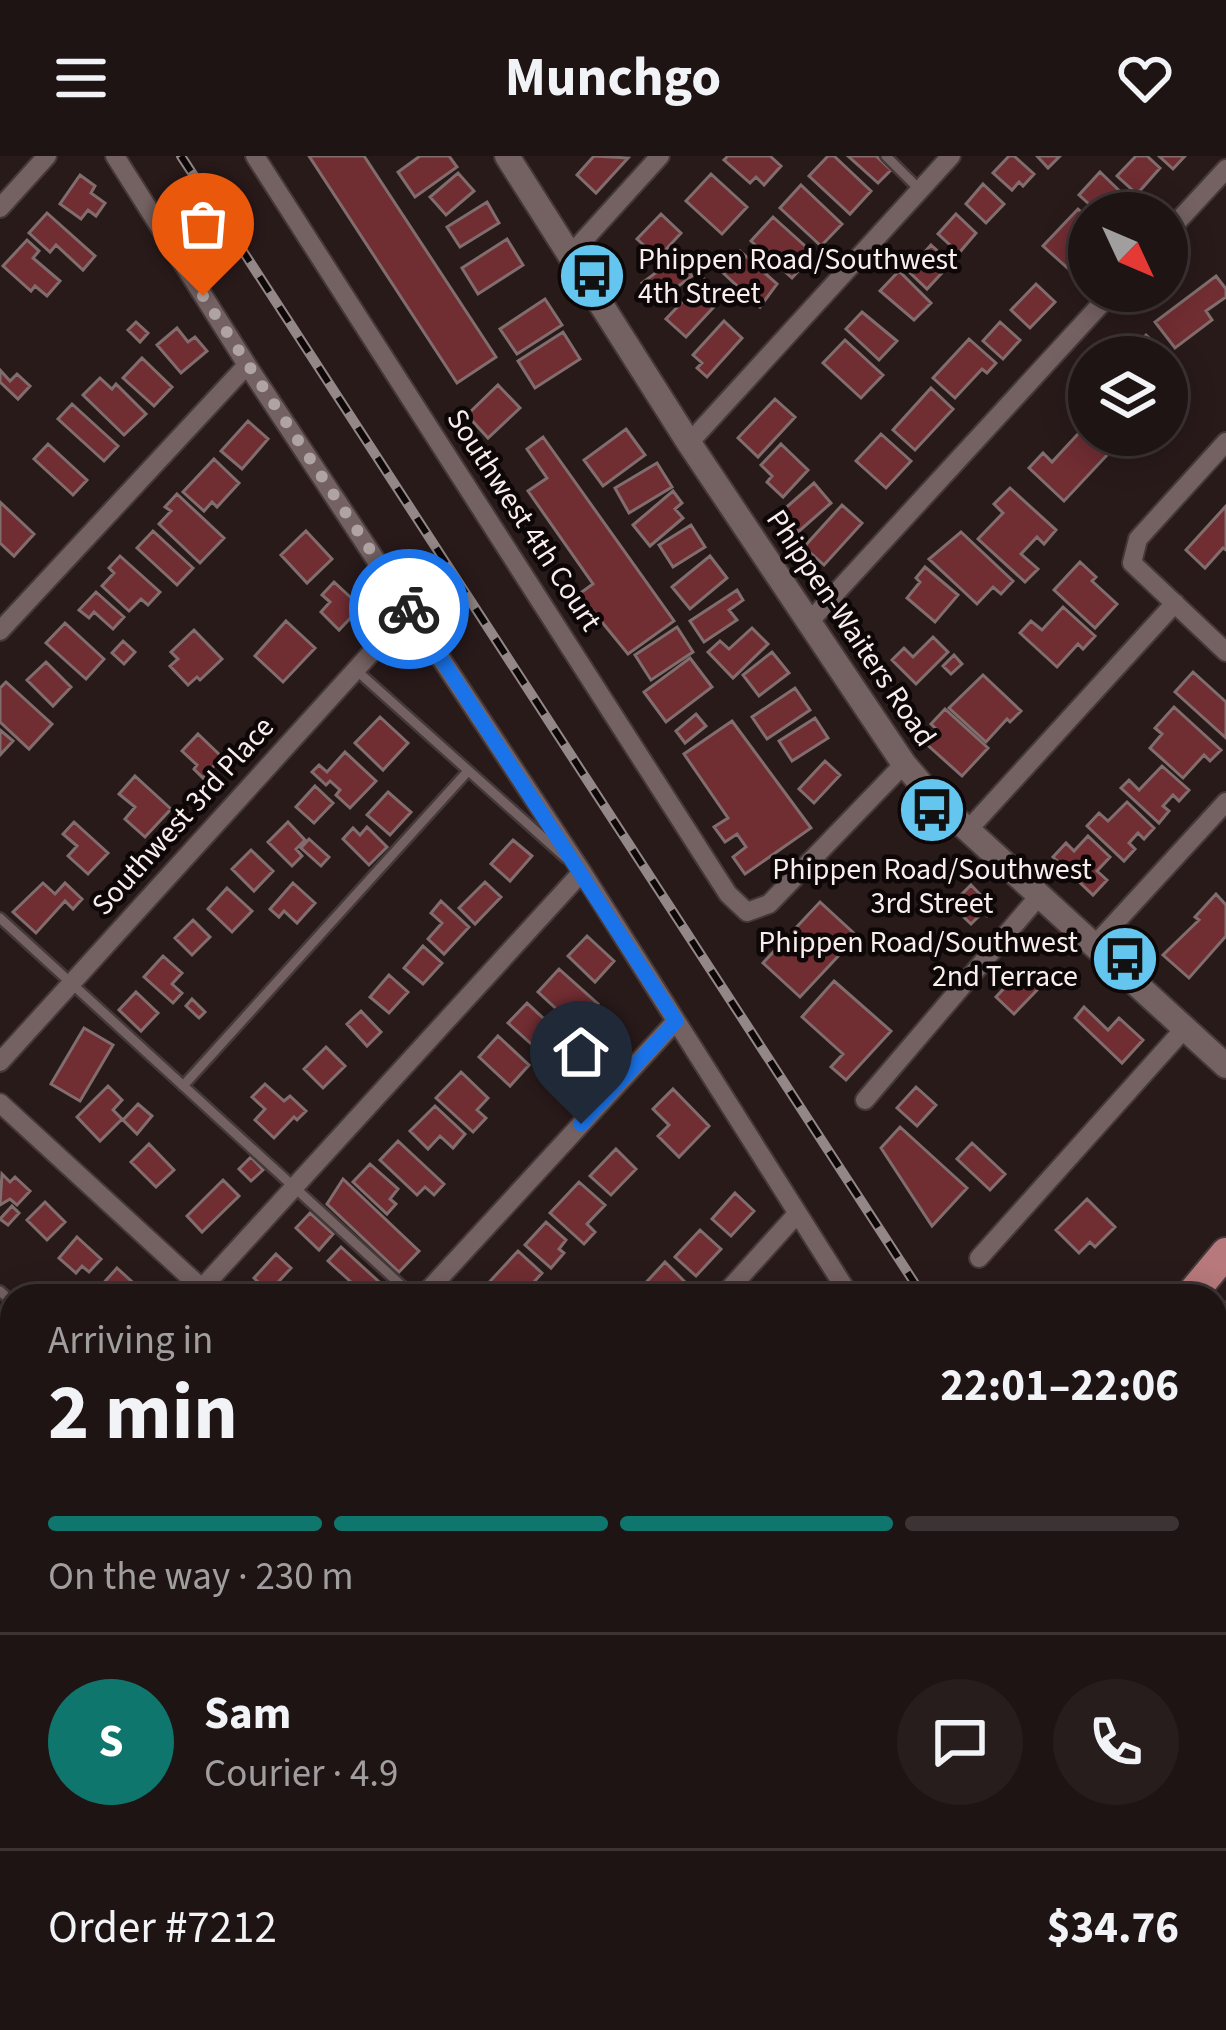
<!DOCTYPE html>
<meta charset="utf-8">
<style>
:root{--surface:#1f1414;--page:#271d1d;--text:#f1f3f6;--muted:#a19ea0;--line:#3c3334;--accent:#0f766e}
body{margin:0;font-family:"Source Sans 3",sans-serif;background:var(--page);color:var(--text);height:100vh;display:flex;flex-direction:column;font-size:45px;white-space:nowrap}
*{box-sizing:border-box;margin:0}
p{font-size:39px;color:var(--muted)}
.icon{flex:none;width:66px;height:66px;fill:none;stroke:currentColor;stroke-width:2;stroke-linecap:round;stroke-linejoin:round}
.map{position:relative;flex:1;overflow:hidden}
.drawer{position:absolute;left:0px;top:1128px;width:1227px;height:747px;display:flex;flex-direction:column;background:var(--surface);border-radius:36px 36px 0 0;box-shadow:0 6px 30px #0003,0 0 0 3px var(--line)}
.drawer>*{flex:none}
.needle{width:78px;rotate:134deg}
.buttons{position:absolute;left:1068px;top:36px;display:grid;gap:24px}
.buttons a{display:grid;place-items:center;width:120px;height:120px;border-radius:50%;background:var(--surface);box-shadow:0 6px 30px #0003,0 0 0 3px var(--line);font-size:60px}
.pin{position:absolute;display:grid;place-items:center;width:102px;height:102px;color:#fff;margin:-123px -51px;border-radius:50% 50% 50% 0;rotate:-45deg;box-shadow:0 0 12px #0007}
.pin .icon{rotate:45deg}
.courier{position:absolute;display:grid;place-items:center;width:120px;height:120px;margin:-60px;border:9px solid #1a73e8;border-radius:50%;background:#fff;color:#222;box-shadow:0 3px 15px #0007}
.summary em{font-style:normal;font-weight:700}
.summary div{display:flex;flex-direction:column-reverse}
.summary{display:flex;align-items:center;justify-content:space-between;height:204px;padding:0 48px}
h1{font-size:78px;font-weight:700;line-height:90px}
.bar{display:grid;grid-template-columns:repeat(4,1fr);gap:18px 12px;align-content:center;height:144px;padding:0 48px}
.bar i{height:15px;border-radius:9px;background:var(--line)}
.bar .active{background:var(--accent)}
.bar p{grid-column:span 4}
.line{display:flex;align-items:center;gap:30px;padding:0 48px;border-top:3px solid var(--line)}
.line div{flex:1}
.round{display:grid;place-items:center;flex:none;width:126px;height:126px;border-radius:63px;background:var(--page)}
header{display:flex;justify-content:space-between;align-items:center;height:156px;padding:0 48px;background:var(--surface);font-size:54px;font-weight:700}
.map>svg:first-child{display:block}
.building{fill:#702d32;stroke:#816d6d;stroke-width:3}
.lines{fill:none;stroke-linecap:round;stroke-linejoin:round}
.service-casing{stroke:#443838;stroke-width:14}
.minor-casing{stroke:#443838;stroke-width:22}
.tertiary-casing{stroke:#443838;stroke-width:28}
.primary-casing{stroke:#443838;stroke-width:34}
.service{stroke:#746161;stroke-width:9}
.minor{stroke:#746161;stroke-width:18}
.tertiary{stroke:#746161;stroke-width:24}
.primary{stroke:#b7797b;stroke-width:30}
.rail-casing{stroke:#948787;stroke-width:10}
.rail{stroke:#0d0707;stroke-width:6;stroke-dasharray:18;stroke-linecap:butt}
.done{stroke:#b0a3a3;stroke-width:12;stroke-dasharray:0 21.6}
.route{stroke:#1a73e8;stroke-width:15}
.labels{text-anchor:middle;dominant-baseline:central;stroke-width:9;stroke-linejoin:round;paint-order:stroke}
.poi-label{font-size:30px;fill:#f9eded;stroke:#0d0707;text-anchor:start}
.street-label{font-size:30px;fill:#f9eded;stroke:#0d0707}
</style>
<header><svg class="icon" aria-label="menu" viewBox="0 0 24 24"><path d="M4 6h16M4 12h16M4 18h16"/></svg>Munchgo<svg class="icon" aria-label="heart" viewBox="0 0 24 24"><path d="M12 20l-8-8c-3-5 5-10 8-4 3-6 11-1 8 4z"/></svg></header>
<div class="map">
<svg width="1226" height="1874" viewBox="0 0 1226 1874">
<rect width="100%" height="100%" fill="#291a1a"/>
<path class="building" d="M309,0H364L496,201L457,227Z
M420,0H449L457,11L415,41L398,16Z
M594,0L628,2L596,37L577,19Z
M728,0H770L781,10L764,29L756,21L750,27L724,4Z
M828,0H834L871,35L850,58L809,20Z
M848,0H876L891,14L878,27Z
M1009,0H1014L1034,18L1023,30L1019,26L1012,34L993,17Z
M1037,0H1060L1048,12Z
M1136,0H1147L1160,12L1137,38L1117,20Z
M1159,0H1185L1173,13Z
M1100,16L1130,45L1120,57H1099L1079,39Z
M458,17L474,35L446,59L430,41Z
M711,18L747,51L722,78L686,45Z
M80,19L95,30L91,37L105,47L96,60L88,54L81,63L60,48Z
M983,28L1004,48L986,67L966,48Z
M801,29L842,68L821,90L780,52Z
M487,46L499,67L460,91L447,71Z
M1078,53L1089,63V100L1073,117L1043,90Z
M47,57L95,100L83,114L56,89L50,96L29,77Z
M661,58L681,77L658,102L637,83Z
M956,58L976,77L959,97L938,78Z
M773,61L814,98L792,122L751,85Z
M507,83L523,109L478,138L462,112Z
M27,84L39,95L33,102L60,125L47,140L35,130L31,135L3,110Z
M931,89L951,107L927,133L908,115Z
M740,95L777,128L760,151L721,115Z
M677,101L692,120L657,146L642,127Z
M899,115L931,147L914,164L880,135Z
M1216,120L1226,133V141L1206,155L1212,164L1175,192L1155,166Z
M704,123L723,141L686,181L666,163Z
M1036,128L1055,146L1030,172L1011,154Z
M545,143L562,169L517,198L500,173Z
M862,156L897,185L879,204L846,173Z
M724,165L742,182L707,221L697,212L702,207L693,199Z
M136,166L148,177L140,186L128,174Z
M1000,166L1020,184L1003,203L983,185Z
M177,172L188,186L195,181L207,195L181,217L157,189Z
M563,176L580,203L535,232L518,205Z
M1146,179L1170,201L1167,204L1126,201Z
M969,183L996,207L987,217L982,213L955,242L933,222Z
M845,184L883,219L861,242L823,207Z
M142,202L172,231L154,250L123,222Z
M0,214L10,225L17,218L30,230L18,243L0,226Z
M100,222L112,233L116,228L146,258L124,279L83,239Z
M498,229L520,252L488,282L467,259Z
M931,232L953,253L915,294L893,274Z
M775,243L795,261L758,301L738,282Z
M72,248L118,290L104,305L58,263Z
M248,265L268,283L242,313L221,295Z
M1089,266V279H1106L1111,283L1103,292L1109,297L1064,345L1029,312L1043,297L1052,306Z
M626,273L645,299L603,330L584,304Z
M881,278L911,305L886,332L856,305Z
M543,281L674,465L628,498L579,438L593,428L528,335L547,322L527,293Z
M48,288L87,324L73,339L34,303Z
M781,288L808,314L783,341L767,326L772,320L761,309Z
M214,303L239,327L217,351L212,346L204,355L183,336Z
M657,307L672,331L629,357L615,332Z
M814,327L831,347L798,376L781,356Z
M1010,332L1056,374L1044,388L1037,381L1021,398L1038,413L1025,426L978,383L1003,357L994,348Z
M673,335L682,347L675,353L683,362L650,390L633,369Z
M177,338L224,382L200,407L159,368L171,355L165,351Z
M0,346L34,378L14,400L0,387Z
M842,349L862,367L824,409L804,391Z
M1226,350V394L1223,392L1205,412L1186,394Z
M691,369L705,391L673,411L659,389Z
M153,375L193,412L177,429L137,392Z
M306,375L332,403L307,427L281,399Z
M961,376L1013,425L1001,438L993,431L977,448L929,403Z
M120,400L160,436L148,449L141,443L129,455L102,430L114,417L109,412Z
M710,400L727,422L690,453L672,431Z
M1080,406L1096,421L1092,425L1117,448L1095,472L1054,434Z
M925,411L958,439L935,466L907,442L920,426L916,422Z
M334,426L361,451L339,474L321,456L330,446L322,439Z
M737,434L743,444L729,454L737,464L704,486L690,465Z
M96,436L124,461L113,473L94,456L89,462L79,454Z
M1063,451L1095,480L1083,493L1078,488L1057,511L1020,477L1031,465L1042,474Z
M286,465L315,492L283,526L255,500Z
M65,467L104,503L86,523L46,487Z
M677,471L693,496L651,524L635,499Z
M752,472L768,488L733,522L708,496L720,485L729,493Z
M194,474L222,503L200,524L197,521L188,529L170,510L178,503L171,496Z
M933,481L948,496L916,528L892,504L904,492L913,501Z
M123,485L135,496L124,508L112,497Z
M772,496L789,517L759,540L743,519Z
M954,499L962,508L951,518L943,510Z
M690,502L712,531L666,566L644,536Z
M46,506L71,531L53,550L27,524Z
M1193,516L1226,546V582L1175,536Z
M983,519L1021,555L1010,566L1007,563L986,586L949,552Z
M6,526L52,568L29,593L0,566V532Z
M795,532L810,554L767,583L752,561Z
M1174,551L1221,594L1210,605L1204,599L1183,622L1150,592L1162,578L1155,572Z
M945,553L988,592L962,620L923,585L935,572L931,568Z
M696,558L706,570L685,587L676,575Z
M380,561L408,587L383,614L355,587Z
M815,562L828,582L792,605L779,585Z
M732,565L811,672L745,718L733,701L746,691L737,678L725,686L714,671L728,662L684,598Z
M0,574L13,585L0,599Z
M198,578L222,601L203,622L194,613L197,609L182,595Z
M345,596L376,625L350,652L336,639L340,634L330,625L326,629L312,616L319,609L327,616Z
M825,605L840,619L814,647L799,633Z
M1162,610L1189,634L1179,645L1173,639L1163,650L1169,655L1159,667L1121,632L1129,624L1139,634Z
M135,620L171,653L145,681L125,663L135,651L119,638Z
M315,630L333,647L314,667L296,651Z
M388,636L411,656L390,679L367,659Z
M1127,646L1154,672L1144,683L1138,677L1129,687L1135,693L1124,705L1087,670L1099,657L1108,665Z
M74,666L108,697L88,718L68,700L77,690L63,678Z
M288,666L305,684L296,693L302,700L292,710L268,686Z
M367,671L387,691L369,709L343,683L353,672L360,679Z
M1088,680L1110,701L1097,715L1107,724L1093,739L1053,701L1066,687L1074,695Z
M309,683L329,701L321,710L301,692Z
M513,684L532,700L510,725L491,708Z
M251,694L273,715L254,735L232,713Z
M485,726L501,741L475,768L459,752Z
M43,727L55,738L65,727L82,743L73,753L65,745L36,777L13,756Z
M293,727L315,747L297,767L284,755L279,761L270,753Z
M971,729L994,753L987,760L983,756L971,768L951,749Z
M227,732L252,755L232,776L208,753Z
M1216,738L1226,749V780L1189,822L1163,799L1199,764L1195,761Z
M441,745L469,771L444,798L428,783L442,767L431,757Z
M820,746L857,780L800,841L763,807Z
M193,764L210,781L192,799L175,782Z
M587,780L614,805L595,826L568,800Z
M423,790L442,807L423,828L404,812Z
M163,800L182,817L172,828L182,837L173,847L144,821Z
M559,813L598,848L577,872L538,836Z
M1020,815L1038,833L1014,858L996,841Z
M389,819L408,836L389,857L370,841Z
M834,825L891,875L846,924L831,911L843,898L802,861Z
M136,836L158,857L141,875L119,854Z
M192,843L205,856L199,862L186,850Z
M527,847L557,875L539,895L508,867Z
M1084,851L1108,874L1119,862L1143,884L1122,907L1075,862Z
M361,855L381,876L367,890L347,868Z
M84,872L113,889L80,945L51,928Z
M498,880L529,909L510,930L479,901Z
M326,891L345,910L323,932L304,913Z
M461,916L488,942L477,954L486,962L473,976L436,942Z
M265,928L284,945L290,940L306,955L297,964L294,961L274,982L255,964L265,953L252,941Z
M108,930L122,944L113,954L122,963L100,985L77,961Z
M916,931L936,949L917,970L897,952Z
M673,933L709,970L679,1001L658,980L669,969L653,953Z
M138,948L152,960L137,978L123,964Z
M435,950L465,978L453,992L440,980L428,993L410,975Z
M900,971L967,1032L932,1070L881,992Z
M398,985L444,1028L434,1039L425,1031L417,1039L380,1004Z
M972,987L1005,1018L990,1034L957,1003Z
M149,988L174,1014L156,1031L131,1006Z
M616,993L636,1013L611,1039L590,1020Z
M251,1001L263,1014L251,1025L239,1013Z
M370,1008L398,1033L390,1043L396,1048L387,1058L353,1026Z
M2,1018L10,1026L15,1021L30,1035L17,1049L10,1043L0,1049Z
M343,1023L419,1095L399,1116L327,1048Z
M223,1024L239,1040L202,1076L187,1060Z
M579,1026L605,1049L587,1068L595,1076L584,1088L550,1057Z
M735,1037L754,1055L731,1080L712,1063Z
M1087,1043L1115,1071L1095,1091L1090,1086L1079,1097L1056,1074Z
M45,1046L65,1066L47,1084L27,1064Z
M12,1050L19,1057L8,1069L0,1063Z
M310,1057L333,1078L319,1094L296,1072Z
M546,1066L566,1084L559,1093L564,1097L551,1112L525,1089Z
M700,1074L721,1093L696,1120L675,1101Z
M77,1081L101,1103L89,1116L82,1110L76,1117L59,1102Z
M341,1091L388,1134L382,1140L339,1139L351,1126L328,1105Z
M518,1095L542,1117L523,1138L519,1134L514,1140H488L482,1134Z
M276,1098L291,1112L269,1136L254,1122Z
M665,1106L688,1129L678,1140H645L639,1134Z
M117,1112L140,1133L133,1140H110L100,1131Z
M7,1208L12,1212V1232L0,1244V1215Z
M1226,1252V1273L1219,1281L1215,1277V1263Z
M11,1378L12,1379V1431L0,1420V1390Z
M1215,1382L1226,1399V1466L1215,1448Z
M12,1503V1528L0,1517Z
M81,1863L93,1874H63L53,1864Z
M339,1863H420L431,1874H328Z
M805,1863H840L829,1874H817Z
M899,1863H1017L1028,1874H963L957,1869L953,1874H888Z
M1150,1863H1186L1197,1874H1154L1146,1867Z"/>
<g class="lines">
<defs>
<path id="service" d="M886,0L920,34
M356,514L566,702
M0,762L413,1140
M183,930L468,615
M0,1135L12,1146
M1215,1357L1226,1378
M0,1653L12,1664
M711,1863L724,1874
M290,1874L300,1863
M684,1874L694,1863"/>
<path id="minor" d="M115,0L247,209L582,716L850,1140
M255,0L728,738L747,756L769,748L904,608
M0,52L47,0
M1167,77L1226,13
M572,97L660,0
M1226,286L1138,383L1132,407L1226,496
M689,287L951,0
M810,465L1113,135
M0,475L247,209
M968,674L1175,447
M1093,791L1226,646
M0,906L410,454
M865,944L1039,740
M0,947L207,1137
M979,1102L1184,873
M202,1132L582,716
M423,1140L676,865
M723,1140L796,1059
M0,1324L12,1336
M0,1617L12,1604
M1215,1856L1226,1874
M463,1863L475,1874
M776,1863L787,1874
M1082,1863L1094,1874"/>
<path id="tertiary" d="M507,0L689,287L904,608L934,643L1226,910"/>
<path id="primary" d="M1190,1140L1226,1097
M1215,1175L1226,1161
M0,1741L12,1752
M134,1863L146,1874
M564,1874L576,1863
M625,1874L636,1863"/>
</defs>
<use href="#service" class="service-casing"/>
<use href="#minor" class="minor-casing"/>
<use href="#tertiary" class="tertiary-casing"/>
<use href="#primary" class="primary-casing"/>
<use href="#service" class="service"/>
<use href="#minor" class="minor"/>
<use href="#tertiary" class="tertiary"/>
<use href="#primary" class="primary"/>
<defs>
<path id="rail" d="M181,0L923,1140
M1215,1591L1226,1608
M1215,1657L1226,1673"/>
</defs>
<use href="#rail" class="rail-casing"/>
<use href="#rail" class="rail"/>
</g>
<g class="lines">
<path class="done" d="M203,140L409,453"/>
<path class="route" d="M409,453L676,865L581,968"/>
</g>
<defs>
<symbol id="bus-disc" viewBox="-11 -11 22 22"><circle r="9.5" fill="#64c5ee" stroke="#0d0707"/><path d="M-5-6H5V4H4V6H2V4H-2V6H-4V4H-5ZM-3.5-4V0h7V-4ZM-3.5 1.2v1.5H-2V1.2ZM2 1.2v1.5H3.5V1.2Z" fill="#111"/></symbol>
</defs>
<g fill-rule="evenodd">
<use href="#bus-disc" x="554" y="82" width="76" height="76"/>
<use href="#bus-disc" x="894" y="616" width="76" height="76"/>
<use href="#bus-disc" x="1087" y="765" width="76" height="76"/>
</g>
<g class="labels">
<g class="poi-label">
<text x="638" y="103">Phippen Road/Southwest<tspan x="638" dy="34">4th Street</tspan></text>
<text x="932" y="713" text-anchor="middle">Phippen Road/Southwest<tspan x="932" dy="34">3rd Street</tspan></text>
<text x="1078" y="786" text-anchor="end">Phippen Road/Southwest<tspan x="1078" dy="34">2nd Terrace</tspan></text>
</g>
<g class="street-label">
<text transform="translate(524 364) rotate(57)">Southwest 4th Court</text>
<text transform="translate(851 472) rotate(56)">Phippen-Waiters Road</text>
<text transform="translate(183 660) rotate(-48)">Southwest 3rd Place</text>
</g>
</g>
</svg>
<div class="buttons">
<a><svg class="needle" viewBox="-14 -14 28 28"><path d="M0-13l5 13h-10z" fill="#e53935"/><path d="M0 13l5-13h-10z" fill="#a19ea0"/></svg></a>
<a><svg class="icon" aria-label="layers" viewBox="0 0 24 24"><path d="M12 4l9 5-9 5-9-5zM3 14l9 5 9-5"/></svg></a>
</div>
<div class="pin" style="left:203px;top:140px;background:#ea580c"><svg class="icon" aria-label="bag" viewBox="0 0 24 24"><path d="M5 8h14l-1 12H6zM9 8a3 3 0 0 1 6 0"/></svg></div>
<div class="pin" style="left:581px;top:968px;background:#1f2937"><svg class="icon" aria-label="home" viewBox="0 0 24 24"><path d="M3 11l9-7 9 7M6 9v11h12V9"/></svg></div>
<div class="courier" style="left:409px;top:453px"><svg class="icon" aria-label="bike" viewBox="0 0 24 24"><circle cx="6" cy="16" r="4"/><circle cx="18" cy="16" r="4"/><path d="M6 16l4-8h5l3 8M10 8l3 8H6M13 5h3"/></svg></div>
<section class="drawer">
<div class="summary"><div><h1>2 min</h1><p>Arriving in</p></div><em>22:01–22:06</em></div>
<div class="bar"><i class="active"></i><i class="active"></i><i class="active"></i><i></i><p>On the way · 230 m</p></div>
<div class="line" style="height:216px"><b class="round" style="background:var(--accent);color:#fff">S</b><div><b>Sam</b><p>Courier · 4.9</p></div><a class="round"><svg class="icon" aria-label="chat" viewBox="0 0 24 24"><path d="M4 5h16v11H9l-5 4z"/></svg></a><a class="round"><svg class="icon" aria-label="phone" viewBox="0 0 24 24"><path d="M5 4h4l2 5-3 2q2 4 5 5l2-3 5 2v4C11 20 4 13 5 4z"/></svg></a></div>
<div class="line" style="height:156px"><div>Order #7212</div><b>$34.76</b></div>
</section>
</div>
